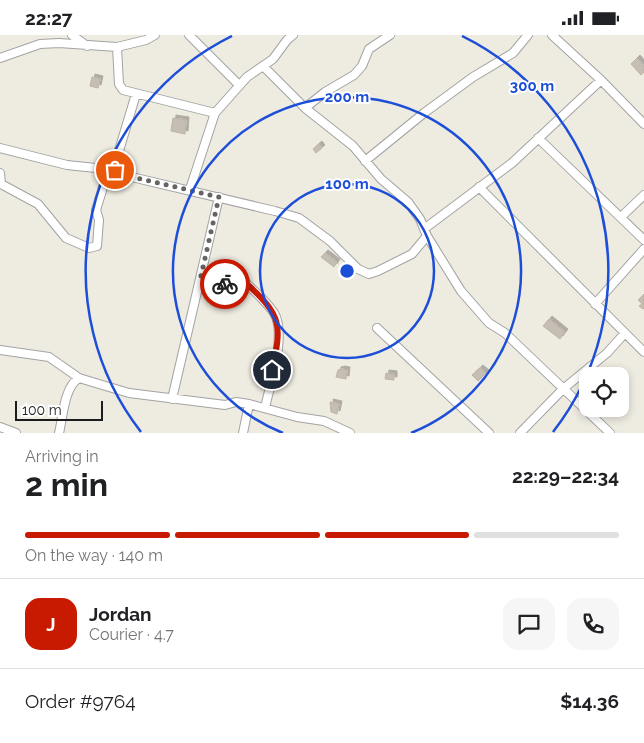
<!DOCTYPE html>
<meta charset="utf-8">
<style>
:root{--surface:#fff;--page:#f6f6f6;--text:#202124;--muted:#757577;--line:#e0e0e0;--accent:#c71a00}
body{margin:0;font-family:Raleway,sans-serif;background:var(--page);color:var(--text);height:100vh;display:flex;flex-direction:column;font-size:19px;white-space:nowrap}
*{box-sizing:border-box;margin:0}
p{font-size:16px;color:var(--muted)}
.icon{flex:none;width:28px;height:28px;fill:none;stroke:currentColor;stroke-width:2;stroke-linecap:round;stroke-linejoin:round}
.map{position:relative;height:398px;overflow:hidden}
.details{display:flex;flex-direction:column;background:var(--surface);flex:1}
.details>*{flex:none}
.controls{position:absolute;left:579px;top:332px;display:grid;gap:10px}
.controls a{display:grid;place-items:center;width:50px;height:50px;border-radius:10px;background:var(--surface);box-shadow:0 2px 8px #0003;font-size:25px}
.scale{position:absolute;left:15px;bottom:12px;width:88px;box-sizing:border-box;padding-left:5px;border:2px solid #1c1c1c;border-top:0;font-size:14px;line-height:18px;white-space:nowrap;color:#1c1c1c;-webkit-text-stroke:4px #fff;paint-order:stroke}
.pin{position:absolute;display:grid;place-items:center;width:42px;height:42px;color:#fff;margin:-21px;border:2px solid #fff;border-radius:50%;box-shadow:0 1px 5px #0007}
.courier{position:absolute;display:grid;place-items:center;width:50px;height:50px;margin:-25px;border:4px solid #c71a00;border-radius:50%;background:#fff;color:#222;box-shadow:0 1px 6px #0007}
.head em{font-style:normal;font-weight:700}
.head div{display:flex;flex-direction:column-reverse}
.head{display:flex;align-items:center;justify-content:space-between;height:85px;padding:0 25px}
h1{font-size:32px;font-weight:700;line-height:38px}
.bar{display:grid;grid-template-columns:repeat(4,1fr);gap:8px 5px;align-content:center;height:60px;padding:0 25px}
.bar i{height:6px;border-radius:4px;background:var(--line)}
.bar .selected{background:var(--accent)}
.bar p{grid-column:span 4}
.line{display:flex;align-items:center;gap:12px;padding:0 25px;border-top:1px solid var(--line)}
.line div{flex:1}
.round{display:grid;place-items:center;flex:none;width:52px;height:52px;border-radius:15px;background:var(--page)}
.status{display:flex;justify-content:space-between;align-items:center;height:35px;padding:0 25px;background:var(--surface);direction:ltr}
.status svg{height:14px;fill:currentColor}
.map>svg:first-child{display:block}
.building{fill:#c5beb4;stroke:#c0b3a3;filter:url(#shadow)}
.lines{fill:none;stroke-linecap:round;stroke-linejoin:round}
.minor-casing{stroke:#a3a3a3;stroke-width:10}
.minor{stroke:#fff;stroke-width:8}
.done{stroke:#666461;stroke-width:5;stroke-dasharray:0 9}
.route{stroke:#c71a00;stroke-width:6}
.ring{fill:none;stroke:#1d4ed8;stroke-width:2.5}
.centre{fill:#1d4ed8;stroke:#fff;stroke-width:2.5}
.ring-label{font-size:15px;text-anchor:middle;font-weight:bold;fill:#1d4ed8;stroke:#fff;stroke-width:4;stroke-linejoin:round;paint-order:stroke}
</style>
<div class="status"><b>22:27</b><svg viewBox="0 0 49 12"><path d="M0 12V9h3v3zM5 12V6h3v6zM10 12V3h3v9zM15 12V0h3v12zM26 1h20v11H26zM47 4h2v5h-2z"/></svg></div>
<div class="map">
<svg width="644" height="398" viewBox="0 0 644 398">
<defs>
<filter id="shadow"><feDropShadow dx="3" dy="-3" stdDeviation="0" flood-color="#0004"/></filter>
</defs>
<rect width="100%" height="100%" fill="#eeebe1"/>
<path class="building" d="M637,23L644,31V37L641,40L631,29Z
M92,42L100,44L98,53L90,51Z
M173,83L186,85L185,99L171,96Z
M319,109L322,113L316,118L313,114Z
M325,218L337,227L334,232L321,222Z
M643,260L644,273L643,274L639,271L642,269L638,265Z
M549,284L565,297L560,304L543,291Z
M480,333L486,338L478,346L472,340Z
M342,334L347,335L346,344L336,342L338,335Z
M386,338L394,339V345L385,344Z
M330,367L339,369L337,379L331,377Z"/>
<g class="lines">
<defs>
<path id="minor" d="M72,0L87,11
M189,0L239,50
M552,0L601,45
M117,12L119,49L123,55L215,78
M0,23L40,9L59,8L117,12L146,5L155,0
M263,31L305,73L353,111L381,144L408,167L420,184L427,201L461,256L489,288L505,298L610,398
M136,59L115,129V135L119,139L275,176L299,183L330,206L358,234L369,239L378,236L412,219L427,201
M305,73L325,57L354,40L362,31L369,14L390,0
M538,103L644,205
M0,113L67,130L115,135L104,149L96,175L99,185L97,211L89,213L66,203L38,169L1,149L0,138
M365,126L424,78L473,42L513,18L528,0
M479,152L644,317
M190,154L215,78L247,42L273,24L287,5L293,0
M621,182L644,160
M424,194L512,128L601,45L644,89
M200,245L216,248L247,249C256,258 267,267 274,278C287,299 270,349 265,373
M595,269L644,214
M377,293L489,398
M0,315L49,322L79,343
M172,364L219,162
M0,392L16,398
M59,398C63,382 64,352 79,343L129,358L225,370L236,367L249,369L297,382L324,386L350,398
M243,398L249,369
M520,398L563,354L607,318L625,298"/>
</defs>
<use href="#minor" class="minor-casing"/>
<use href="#minor" class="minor"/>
</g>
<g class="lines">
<path class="done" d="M115,135L119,139L219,162L200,245L225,249"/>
<path class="route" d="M225,249H247C282,281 282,290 272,335"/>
</g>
<g class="ring">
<circle cx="347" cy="236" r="87"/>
<path d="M283 398A174 174 0 1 1 411 398"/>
<path d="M141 397A262 262 0 0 1 232 1M462 1A262 262 0 0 1 553 397"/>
</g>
<circle cx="347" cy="236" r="8" class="centre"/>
<g class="ring-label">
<text x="532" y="56">300 m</text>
<text x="347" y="67">200 m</text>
<text x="347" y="154">100 m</text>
</g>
</svg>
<div class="controls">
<a><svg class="icon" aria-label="locate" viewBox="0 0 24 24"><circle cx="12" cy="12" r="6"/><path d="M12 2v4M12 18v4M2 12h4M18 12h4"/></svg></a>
</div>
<div class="scale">100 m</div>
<div class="pin" style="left:115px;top:135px;background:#ea580c"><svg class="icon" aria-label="bag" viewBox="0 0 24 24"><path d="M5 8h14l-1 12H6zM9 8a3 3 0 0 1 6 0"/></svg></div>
<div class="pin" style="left:272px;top:335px;background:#1f2937"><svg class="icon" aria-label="home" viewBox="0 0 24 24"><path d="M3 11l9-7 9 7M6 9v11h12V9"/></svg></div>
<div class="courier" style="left:225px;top:249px"><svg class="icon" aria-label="bike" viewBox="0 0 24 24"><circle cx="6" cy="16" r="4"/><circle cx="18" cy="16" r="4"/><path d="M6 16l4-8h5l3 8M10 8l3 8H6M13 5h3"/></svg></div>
</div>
<section class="details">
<div class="head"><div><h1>2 min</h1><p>Arriving in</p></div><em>22:29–22:34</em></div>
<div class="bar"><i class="selected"></i><i class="selected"></i><i class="selected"></i><i></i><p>On the way · 140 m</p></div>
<div class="line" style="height:90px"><b class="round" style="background:var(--accent);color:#fff">J</b><div><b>Jordan</b><p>Courier · 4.7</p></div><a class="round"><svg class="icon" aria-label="chat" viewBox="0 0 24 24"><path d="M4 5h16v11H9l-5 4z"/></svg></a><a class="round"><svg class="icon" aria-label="phone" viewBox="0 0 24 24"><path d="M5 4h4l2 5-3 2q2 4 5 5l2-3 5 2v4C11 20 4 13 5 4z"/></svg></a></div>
<div class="line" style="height:65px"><div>Order #9764</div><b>$14.36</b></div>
</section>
